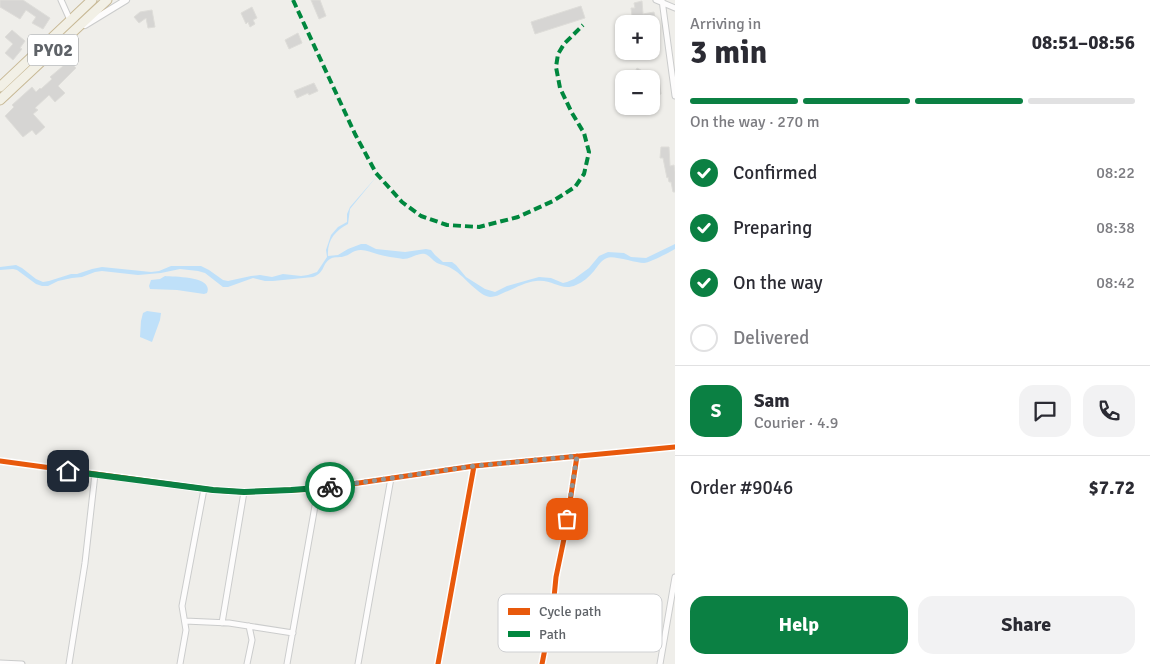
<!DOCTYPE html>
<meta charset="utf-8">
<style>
:root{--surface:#fff;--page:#f2f2f3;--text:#2b2b33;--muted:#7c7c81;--line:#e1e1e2;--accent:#0b8043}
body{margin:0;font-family:Signika,sans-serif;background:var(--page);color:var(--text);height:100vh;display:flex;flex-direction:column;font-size:19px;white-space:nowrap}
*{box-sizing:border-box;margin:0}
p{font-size:16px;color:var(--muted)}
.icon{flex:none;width:28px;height:28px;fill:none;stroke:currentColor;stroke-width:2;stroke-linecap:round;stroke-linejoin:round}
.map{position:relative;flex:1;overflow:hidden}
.drawer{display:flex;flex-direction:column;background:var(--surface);width:475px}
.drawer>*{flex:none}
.buttons{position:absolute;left:615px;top:15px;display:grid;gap:10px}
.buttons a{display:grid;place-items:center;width:45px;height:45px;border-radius:10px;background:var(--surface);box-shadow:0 1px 4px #0004;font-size:25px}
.pin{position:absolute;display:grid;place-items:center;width:42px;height:42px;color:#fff;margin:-21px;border-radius:10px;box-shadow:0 2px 8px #0006}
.courier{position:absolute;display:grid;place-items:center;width:50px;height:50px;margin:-25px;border:4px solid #0b8043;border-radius:50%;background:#fff;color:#222;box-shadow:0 1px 6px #0007}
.summary em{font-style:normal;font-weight:800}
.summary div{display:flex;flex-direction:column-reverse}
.summary{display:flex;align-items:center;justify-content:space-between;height:85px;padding:0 15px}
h1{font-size:32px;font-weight:800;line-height:38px}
.bar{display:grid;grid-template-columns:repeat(4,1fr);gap:8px 5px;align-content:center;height:60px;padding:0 15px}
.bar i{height:6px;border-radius:4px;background:var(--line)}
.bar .active{background:var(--accent)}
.bar p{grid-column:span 4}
.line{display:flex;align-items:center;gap:12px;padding:0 15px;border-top:1px solid var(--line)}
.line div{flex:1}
.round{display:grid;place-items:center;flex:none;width:52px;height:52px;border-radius:15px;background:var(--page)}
ol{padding:0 15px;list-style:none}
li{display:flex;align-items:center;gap:15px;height:55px}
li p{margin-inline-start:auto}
li .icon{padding:5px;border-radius:50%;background:var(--accent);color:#fff;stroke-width:4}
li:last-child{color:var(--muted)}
li i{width:28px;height:28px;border:2px solid var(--line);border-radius:50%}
.button{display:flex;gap:10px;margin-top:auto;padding:10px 15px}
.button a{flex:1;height:58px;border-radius:15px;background:var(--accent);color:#fff;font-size:20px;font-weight:800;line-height:58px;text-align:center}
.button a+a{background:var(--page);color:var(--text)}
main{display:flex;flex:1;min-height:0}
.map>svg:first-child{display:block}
.water{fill:#bfe0f9}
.building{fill:#d6d5d3;stroke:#deddd9}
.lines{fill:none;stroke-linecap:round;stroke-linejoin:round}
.minor-casing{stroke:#cbcccc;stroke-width:7}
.tertiary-casing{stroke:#cbcccc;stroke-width:8}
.trunk-casing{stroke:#c8b996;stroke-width:11}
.minor{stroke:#fdfcfc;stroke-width:5}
.tertiary{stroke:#fdfcfc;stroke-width:6}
.trunk{stroke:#f2f0e6;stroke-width:9}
.quiet{stroke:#00873e;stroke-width:4;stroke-dasharray:8 4;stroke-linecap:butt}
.cycleway-casing{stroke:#fff;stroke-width:8}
.cycleway{stroke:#e8590c;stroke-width:5}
.done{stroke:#919496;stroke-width:5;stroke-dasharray:0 9}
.route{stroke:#0b8043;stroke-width:6}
.labels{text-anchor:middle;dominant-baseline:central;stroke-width:4.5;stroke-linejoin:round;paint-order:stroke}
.shield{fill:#fff;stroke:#8f9295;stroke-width:1}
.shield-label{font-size:18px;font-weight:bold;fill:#5f6368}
.key{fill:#fff;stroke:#cfd0d2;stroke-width:1}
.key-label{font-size:14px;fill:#5f6368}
</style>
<main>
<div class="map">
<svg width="675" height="664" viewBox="0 0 675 664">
<rect width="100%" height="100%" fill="#efeeea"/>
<path class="water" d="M377,176L350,209L348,224C335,231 327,240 328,256L338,255L348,249L361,244H366L376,249L405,252L426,249L431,250L435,255L443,262H452L456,265L466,277L485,289L495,292L507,286L539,277L551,278L563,283L567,282L574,279L589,268L599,256L608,252L624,253L631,257L646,258L675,244V249C670,252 649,263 644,263C635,263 613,255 607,258C601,260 598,266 594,271C589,277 583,282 576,285C561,292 554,279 536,281C526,282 517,287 508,291C502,293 497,297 490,297C479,296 464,276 454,270C449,266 442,265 437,263C432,260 429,255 425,254C419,252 411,259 403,259C397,258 383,256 377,254C370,252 363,248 355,251C352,252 349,255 345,256C341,258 335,256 330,259C322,264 325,273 313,277L273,281H265L253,278L228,287H223L205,273L198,271L180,269L161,273L138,275L102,271L95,272L82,277L72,278L58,281L48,286H42L36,284L17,270L13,269L0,270V267L16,265L22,268L36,279L43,282L49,281L71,274H77L92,269L102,267L151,272L159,271L171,266H201L209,270L223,280L228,281L251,276L260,275L272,277L283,274L301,276L308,275L317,272L327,257L326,250L331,235L338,227L347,222V214L350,207Z
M165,276C175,277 214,276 207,293L204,294L177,290L150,289L149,286L151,280L160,279Z
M147,311L161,313L160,320L152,342L140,337L141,321L143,313Z"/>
<path class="building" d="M0,0H23L50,18L43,29L32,23L36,17L26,10L20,19L0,7Z
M311,0H320L326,16L319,19Z
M642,1L643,14L654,12L656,24H640L631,20L632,16L631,8H635L634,3Z
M581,6L585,18L535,34L531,22Z
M252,7L257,18L253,20L255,24L250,27L248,22L246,24L241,13Z
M152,10L155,27L148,28L146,18L139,23L134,17L140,12Z
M12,30L25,41L20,48L22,49L13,60L5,53L13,44L5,37Z
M298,33L302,43L289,49L285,40Z
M69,61L76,68L58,86L65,93L55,102L49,95L35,108L38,110L33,114L45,127L36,135L32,130L23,137L5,116L14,107L12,105L32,87L36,92L40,88L41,89L52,79L50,77Z
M637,68L648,74L647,79H629L633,71L635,72Z
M659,79L661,94L653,96L651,81Z
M314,83L318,91L309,95L308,93L297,98L294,91Z
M661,147H669L670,166L674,165L675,172V192H673L671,182H669L668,177L667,178L663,158H660Z"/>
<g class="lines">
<defs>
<path id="minor" d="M61,0L70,20
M656,0L675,8
M662,0L675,96
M0,461L213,490L244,492L318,489L474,466L675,447
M185,621L229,623L293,633
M222,623L244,492
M0,663L22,664
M69,664L85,563L95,474
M180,664L186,630L182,606L204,489
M247,664L252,640L249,626
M287,664L318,489
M358,664L391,478
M438,664L474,466
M542,664L553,608L556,577L565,534L577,456
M660,664L675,577"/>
<path id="tertiary" d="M85,25L126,0"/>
<path id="trunk" d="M0,87L92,0
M0,100L107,0"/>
</defs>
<use href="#minor" class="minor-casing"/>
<use href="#tertiary" class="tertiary-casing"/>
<use href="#trunk" class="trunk-casing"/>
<use href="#minor" class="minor"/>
<use href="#tertiary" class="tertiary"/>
<use href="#trunk" class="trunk"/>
<path class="quiet" d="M293,0L355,134L376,173L402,202L421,216L447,225L479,227L518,217L553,201L575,187L584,174L589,152L584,133L572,113L560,88L556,67L558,54L564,44L583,25"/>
<defs>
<path id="cycleway" d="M0,461L213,490L244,492L318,489L474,466L675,447
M438,664L474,466
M542,664L553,608L556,577L565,534L577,456"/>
</defs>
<use href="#cycleway" class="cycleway-casing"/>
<use href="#cycleway" class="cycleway"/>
</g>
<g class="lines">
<path class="done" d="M330,487L474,466L577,456L567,519"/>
<path class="route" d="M68,471L213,490L244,492L291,490L330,487"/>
</g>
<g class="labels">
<rect class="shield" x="28" y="34.5" width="50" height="31" rx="4"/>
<g class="shield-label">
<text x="53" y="50">PY02</text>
</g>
</g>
<rect x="498" y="594" width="164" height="58" rx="8" class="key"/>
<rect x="508" y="608" width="22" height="7" fill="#e8590c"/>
<rect x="508" y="631" width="22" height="6" fill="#00873e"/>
<g class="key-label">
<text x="539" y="616">Cycle path</text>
<text x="539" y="639">Path</text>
</g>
</svg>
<div class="buttons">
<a>+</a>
<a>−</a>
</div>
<div class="pin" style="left:567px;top:519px;background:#ea580c"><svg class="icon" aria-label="bag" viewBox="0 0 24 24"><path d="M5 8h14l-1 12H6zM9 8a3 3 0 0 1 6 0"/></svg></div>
<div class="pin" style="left:68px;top:471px;background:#1f2937"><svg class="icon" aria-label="home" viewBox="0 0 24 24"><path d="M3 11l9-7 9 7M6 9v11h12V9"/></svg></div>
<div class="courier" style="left:330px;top:487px"><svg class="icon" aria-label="bike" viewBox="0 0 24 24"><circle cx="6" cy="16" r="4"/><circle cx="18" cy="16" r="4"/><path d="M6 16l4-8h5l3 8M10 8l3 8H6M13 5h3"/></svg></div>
</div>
<section class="drawer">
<div class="summary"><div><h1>3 min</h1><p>Arriving in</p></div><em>08:51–08:56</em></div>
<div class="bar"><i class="active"></i><i class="active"></i><i class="active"></i><i></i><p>On the way · 270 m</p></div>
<ol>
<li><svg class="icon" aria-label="check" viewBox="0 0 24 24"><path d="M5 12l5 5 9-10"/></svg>Confirmed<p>08:22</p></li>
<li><svg class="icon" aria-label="check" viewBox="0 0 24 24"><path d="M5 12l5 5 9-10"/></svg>Preparing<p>08:38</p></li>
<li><svg class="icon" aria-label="check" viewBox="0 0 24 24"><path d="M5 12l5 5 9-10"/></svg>On the way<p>08:42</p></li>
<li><i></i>Delivered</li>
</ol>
<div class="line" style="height:90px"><b class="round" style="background:var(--accent);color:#fff">S</b><div><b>Sam</b><p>Courier · 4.9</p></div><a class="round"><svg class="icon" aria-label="chat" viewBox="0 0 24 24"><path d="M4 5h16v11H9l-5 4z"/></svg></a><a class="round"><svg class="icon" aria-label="phone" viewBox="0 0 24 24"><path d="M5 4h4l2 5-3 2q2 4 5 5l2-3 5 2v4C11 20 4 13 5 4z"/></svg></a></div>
<div class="line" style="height:65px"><div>Order #9046</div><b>$7.72</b></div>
<div class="button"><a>Help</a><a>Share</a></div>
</section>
</main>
